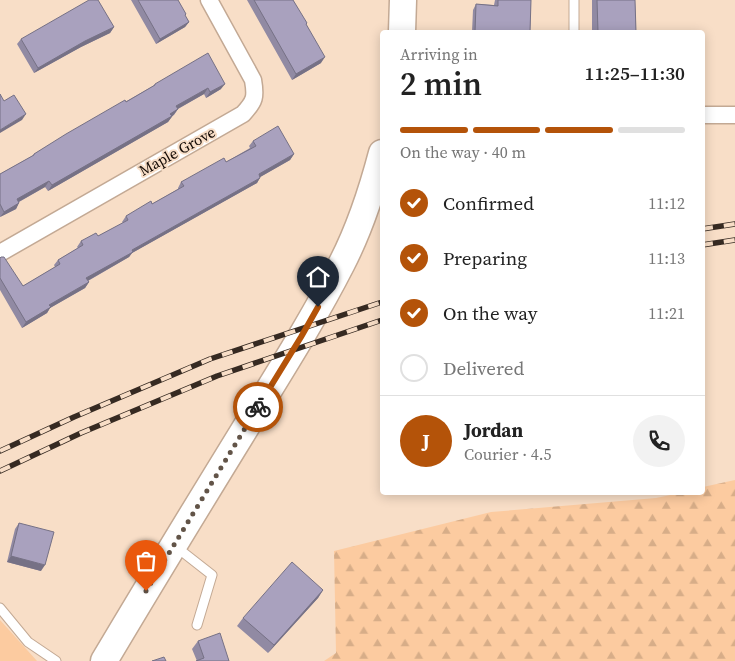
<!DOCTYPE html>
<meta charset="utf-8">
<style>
:root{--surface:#fff;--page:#f2f2f2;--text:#222;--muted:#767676;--line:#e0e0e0;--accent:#b45309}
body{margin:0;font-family:"Source Serif 4",serif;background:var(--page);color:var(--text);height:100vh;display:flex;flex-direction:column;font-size:19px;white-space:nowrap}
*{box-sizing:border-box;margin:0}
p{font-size:16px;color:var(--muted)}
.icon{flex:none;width:28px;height:28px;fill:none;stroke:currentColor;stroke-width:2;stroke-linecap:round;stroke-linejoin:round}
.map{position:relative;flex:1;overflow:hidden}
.drawer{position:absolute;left:380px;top:30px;width:325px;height:465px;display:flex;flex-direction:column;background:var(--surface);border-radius:5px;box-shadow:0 2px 12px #0003}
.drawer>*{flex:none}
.pin{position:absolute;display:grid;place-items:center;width:42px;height:42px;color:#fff;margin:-51px -21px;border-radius:50% 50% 50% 0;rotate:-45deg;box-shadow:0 0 5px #0007}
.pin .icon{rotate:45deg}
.courier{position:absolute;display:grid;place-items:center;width:50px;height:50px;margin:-25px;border:4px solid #b45309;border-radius:50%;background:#fff;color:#222;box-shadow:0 1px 6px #0007}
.overview em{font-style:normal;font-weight:600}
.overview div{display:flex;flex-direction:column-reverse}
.overview{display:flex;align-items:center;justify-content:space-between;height:85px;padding:0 20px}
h1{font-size:32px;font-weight:600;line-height:38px}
.bar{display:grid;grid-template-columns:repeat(4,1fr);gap:8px 5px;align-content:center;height:60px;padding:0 20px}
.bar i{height:6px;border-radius:4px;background:var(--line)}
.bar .current{background:var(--accent)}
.bar p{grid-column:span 4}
.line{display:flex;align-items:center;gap:12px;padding:0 20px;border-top:1px solid var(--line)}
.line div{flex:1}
.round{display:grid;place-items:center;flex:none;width:52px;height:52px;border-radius:26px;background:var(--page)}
ol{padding:0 20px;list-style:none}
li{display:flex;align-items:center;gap:15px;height:55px}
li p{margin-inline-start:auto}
li .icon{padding:5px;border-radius:50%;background:var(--accent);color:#fff;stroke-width:4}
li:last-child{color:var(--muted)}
li i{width:28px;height:28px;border:2px solid var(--line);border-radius:50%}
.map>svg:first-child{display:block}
.green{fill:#fccba0}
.forest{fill:url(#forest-firs)}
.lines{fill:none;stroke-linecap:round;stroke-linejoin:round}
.service-casing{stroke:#c3a994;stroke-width:11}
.minor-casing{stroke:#c3a994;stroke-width:19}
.primary-casing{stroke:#c3a994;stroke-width:29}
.service{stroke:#fff;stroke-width:9}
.minor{stroke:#fff;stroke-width:16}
.primary{stroke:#fff;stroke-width:26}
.rail-casing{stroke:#362a22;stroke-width:5.5}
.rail{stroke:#f8dec7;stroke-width:4;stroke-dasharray:11;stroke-linecap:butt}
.wall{fill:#918aa3}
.shaded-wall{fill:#767185}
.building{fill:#a9a1be;stroke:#767185}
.done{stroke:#625448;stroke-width:5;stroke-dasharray:0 9}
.route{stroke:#b45309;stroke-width:6}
.labels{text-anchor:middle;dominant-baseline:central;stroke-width:4;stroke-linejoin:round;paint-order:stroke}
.street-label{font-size:15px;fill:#120904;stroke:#f8dec7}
</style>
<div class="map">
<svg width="735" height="661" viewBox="0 0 735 661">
<defs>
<pattern id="forest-firs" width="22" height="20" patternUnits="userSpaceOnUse" patternTransform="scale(1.25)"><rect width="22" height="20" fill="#fccba0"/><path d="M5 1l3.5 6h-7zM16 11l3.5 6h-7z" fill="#d7ad88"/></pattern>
</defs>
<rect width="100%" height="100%" fill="#f8dec7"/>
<path class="green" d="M0,620L37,661H0Z"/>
<path class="forest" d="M735,480V661H324L336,653L334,551L491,512L656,498L680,493L702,492L703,487Z"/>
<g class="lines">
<defs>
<path id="service" d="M574,0V32
M175,546L212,575L197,625
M0,608L28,642L56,661"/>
<path id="minor" d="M702,115H735
M0,253L243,114C255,101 256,97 253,80L209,0"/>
<path id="primary" d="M402,32L403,0
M104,661C151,582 198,505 246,427C279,373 313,320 342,263C360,228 372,191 382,153"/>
</defs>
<use href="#service" class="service-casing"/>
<use href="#minor" class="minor-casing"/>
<use href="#primary" class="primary-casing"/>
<use href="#service" class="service"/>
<use href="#minor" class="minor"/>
<use href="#primary" class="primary"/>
<defs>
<path id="rail" d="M702,229L735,224
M702,245L735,240
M0,451L74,417L210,359L382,302
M0,471L81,433L217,376L382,320"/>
</defs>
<use href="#rail" class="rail-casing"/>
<use href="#rail" class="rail"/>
</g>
<path class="wall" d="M131,0H178L185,16L189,22L185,27L156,44Z
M247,0H293L306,24L321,63L292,80Z
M495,0H531L530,32H472L473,10L476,4L494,5Z
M592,0H635L636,32H592Z
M114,27L110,33L81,47L34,73L17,44L21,39Z
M155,84L221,89L206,98L204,94L178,109L174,115L172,116L168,122L48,191L45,187L19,202L16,209L0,217V174L32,156L34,154L153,86Z
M253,141L294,154L290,160L260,177L257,183L132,253L129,257L88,281L89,282L85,288L50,308L47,313L22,328L0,290V258L23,286L55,267L54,265L58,260L78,248L77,247L81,241L98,236L123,223L122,222L126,216L152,204L178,189V188L181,182L226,162L250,148L249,146Z
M19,523L41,571L7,562L15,529Z
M323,590L318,598L268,653L237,626L243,618Z
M198,641L229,661H197L192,649Z"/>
<path class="shaded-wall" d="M189,22L185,27L156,44L160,39Z
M114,27L110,33L81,47L34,73L38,68L85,41Z
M325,57L321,63L292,80L296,74Z
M225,84L221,89L206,98L210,92Z
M208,88L204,94L172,112L176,106Z
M178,109L168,122L48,191L52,185Z
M26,114L22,120L0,133V130Z
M294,154L290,160L255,180L259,174Z
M260,178L257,183L132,253L129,257L82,284L86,278L132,250Z
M49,181L45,187L13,205L17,199Z
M19,203L16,209L0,217L4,212Z
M89,282L85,288L50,308L47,313L22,328L26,322L49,305Z
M11,556L45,565L41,571L7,562Z
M323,590L318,598L268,653L274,645Z"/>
<path class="building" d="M89,0H98L114,27L85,41L38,68L21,39Z
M138,0H178L186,14L185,15L189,22L160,39Z
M254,0H293L307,23L306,24L325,57L296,74Z
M498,0H531L530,32H475L476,4L498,6Z
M597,0H635L636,32H598Z
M208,53L225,84L210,92L208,88L176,106L178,109L170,114L172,116L52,185L49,181L17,199L19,203L4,212L0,204V174L34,155V154L66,134L125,100L126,102L155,85V84Z
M0,94L4,101L14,95L26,114L0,130Z
M278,126L294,154L259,174L260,178L132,250L133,252L86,278L89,282L49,305L51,307L26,322L0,278V258L1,257H4L23,286L60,264L58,260L83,245L81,241L96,233L98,236L128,220L126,216L151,201L152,204L184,186L181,182L224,158L226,162L256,146L253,141Z
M19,523L54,532L45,565L11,556Z
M292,562L323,590L274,645L243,618Z
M220,633L229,661H196L204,658L198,641Z
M164,657L166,661H152Z"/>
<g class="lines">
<path class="done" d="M146,591L258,407"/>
<path class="route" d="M258,407L301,337L318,307"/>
</g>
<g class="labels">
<g class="street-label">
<text transform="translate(177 151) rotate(-29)">Maple Grove</text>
</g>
</g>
</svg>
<div class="pin" style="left:146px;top:591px;background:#ea580c"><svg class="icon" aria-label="bag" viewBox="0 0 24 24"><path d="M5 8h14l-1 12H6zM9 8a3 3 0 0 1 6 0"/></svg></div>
<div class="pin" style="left:318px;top:307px;background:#1f2937"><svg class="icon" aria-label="home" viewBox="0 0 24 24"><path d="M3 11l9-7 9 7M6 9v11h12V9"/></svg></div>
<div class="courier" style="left:258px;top:407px"><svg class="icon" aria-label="bike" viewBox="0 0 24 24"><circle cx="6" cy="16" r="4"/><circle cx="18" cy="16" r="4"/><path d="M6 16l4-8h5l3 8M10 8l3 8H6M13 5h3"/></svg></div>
<section class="drawer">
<div class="overview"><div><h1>2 min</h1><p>Arriving in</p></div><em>11:25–11:30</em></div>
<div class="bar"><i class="current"></i><i class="current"></i><i class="current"></i><i></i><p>On the way · 40 m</p></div>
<ol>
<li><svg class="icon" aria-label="check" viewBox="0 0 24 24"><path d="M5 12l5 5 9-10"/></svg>Confirmed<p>11:12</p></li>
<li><svg class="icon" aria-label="check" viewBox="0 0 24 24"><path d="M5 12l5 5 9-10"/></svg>Preparing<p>11:13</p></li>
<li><svg class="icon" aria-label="check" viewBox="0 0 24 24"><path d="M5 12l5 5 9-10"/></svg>On the way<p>11:21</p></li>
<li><i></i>Delivered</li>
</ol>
<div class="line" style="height:90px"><b class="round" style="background:var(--accent);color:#fff">J</b><div><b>Jordan</b><p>Courier · 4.5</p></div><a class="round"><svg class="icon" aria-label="phone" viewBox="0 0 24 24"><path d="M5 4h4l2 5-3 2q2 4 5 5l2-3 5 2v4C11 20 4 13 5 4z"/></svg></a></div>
</section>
</div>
